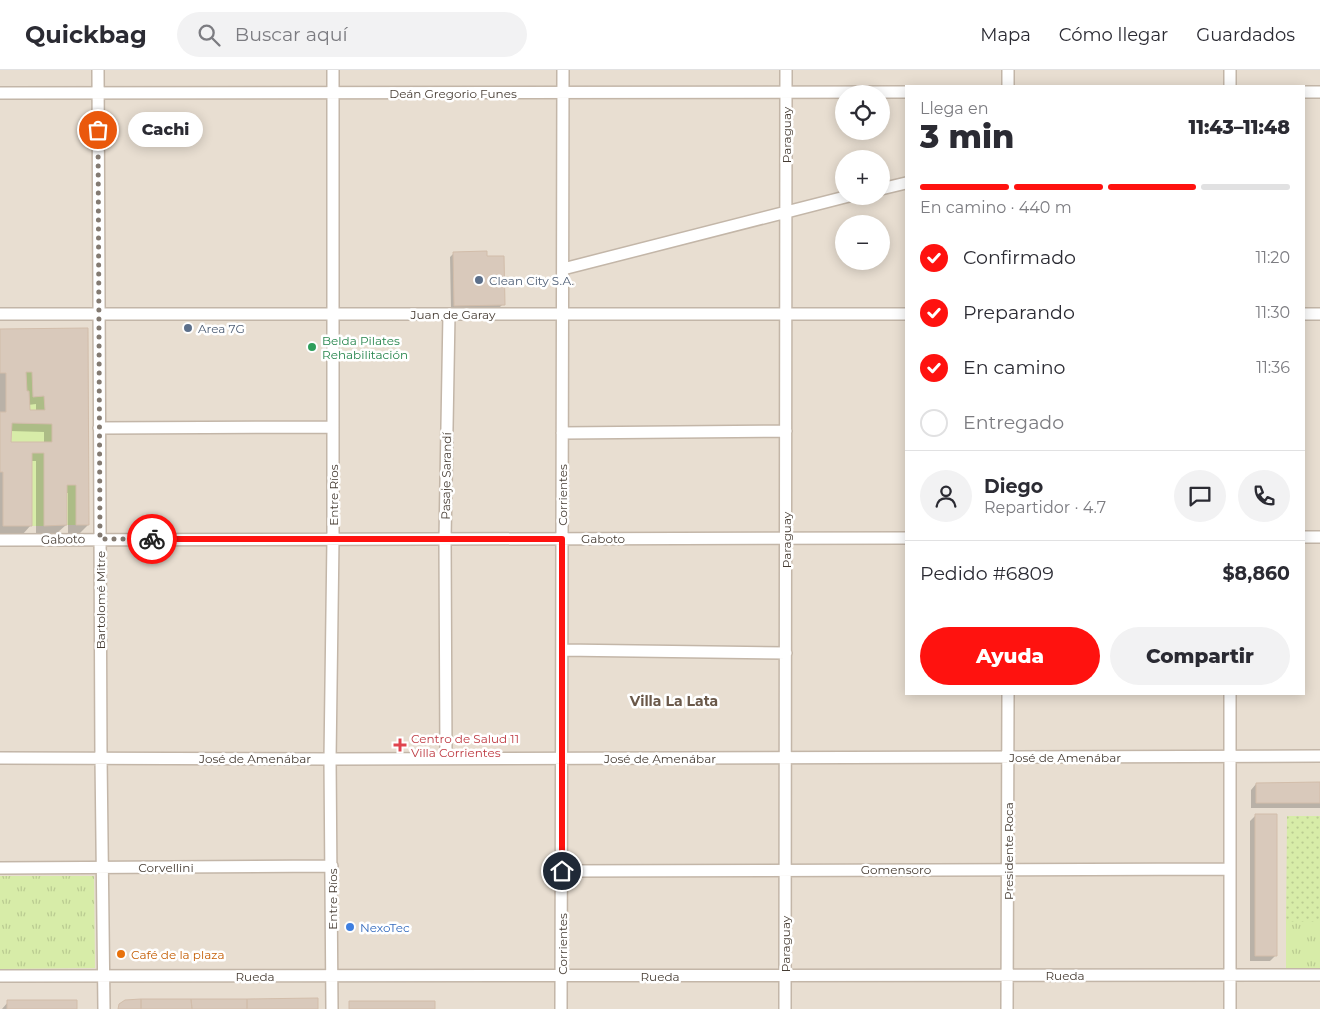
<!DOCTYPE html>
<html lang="es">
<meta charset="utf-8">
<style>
:root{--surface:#fff;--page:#f2f2f3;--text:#2b2b33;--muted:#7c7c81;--line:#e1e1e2;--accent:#ff120f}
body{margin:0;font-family:Montserrat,sans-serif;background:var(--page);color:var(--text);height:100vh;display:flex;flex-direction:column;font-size:19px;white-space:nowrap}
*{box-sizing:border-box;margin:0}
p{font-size:16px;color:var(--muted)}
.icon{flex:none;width:28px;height:28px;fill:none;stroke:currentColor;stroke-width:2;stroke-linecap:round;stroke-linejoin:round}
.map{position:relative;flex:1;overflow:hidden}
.drawer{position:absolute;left:905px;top:15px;width:400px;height:610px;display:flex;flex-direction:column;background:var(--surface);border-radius:0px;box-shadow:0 2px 12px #0003}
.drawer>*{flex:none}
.fabs{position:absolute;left:835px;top:15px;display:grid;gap:10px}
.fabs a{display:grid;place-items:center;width:55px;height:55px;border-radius:50%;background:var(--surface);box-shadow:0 2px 12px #0003;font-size:25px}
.pin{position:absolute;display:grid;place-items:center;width:42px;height:42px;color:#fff;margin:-21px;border:2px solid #fff;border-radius:50%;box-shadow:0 1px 5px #0007}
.courier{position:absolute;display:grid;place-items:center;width:50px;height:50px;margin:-25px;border:4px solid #ff120f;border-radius:50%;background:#fff;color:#222;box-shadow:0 1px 6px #0007}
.bubble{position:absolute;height:35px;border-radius:18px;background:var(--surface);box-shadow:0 2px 12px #0003;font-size:16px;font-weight:800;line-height:35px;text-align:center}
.overview em{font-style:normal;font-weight:800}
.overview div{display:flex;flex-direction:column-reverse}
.overview{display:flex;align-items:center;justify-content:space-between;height:85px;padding:0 15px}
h1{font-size:32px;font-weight:800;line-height:38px}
.bar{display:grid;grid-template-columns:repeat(4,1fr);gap:8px 5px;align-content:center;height:60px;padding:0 15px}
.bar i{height:6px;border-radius:4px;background:var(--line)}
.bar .active{background:var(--accent)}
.bar p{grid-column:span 4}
.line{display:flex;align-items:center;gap:12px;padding:0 15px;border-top:1px solid var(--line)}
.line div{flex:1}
.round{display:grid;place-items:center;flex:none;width:52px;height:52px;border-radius:26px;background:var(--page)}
ol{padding:0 15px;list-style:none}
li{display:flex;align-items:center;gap:15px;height:55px}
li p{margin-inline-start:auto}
li .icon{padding:5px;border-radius:50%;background:var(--accent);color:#fff;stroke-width:4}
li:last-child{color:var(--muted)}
li i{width:28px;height:28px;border:2px solid var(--line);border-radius:50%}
.cta{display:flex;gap:10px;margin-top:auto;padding:10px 15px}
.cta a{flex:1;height:58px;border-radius:30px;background:var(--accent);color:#fff;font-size:20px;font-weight:800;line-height:58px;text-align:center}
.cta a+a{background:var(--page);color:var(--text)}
header{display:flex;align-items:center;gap:30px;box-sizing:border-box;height:70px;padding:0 25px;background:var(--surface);border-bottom:1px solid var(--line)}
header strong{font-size:24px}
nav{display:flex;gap:28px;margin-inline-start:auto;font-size:18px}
.search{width:350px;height:45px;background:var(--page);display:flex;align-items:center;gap:12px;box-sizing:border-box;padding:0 18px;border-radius:28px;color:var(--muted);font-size:19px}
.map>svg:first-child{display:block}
.residential{fill:#e8ded1;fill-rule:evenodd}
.grass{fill:url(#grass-dots)}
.park{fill:url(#park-tufts)}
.garden{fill:#d7eca8}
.shadow{fill:#0003;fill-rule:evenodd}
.building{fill:#d9c9bb;stroke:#d2bdaa;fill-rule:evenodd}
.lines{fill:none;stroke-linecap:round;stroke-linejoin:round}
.minor-casing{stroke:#c3b6a8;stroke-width:14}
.minor{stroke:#fff;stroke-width:11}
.done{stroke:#837a71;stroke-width:5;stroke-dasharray:0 9}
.route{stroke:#ff120f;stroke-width:6}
.service-dot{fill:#5c6f8a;stroke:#fff;stroke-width:2}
.leisure-dot{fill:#2e9e5b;stroke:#fff;stroke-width:2}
.health-dot{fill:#e0444e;stroke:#fff;stroke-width:2}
.shop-dot{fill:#3f7fe0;stroke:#fff;stroke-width:2}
.food-dot{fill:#e8710a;stroke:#fff;stroke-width:2}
.labels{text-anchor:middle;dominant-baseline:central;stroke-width:5;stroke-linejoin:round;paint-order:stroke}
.street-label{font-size:12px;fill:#463c33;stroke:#fff}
.service-label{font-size:12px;fill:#4e5e75;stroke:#fff;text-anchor:start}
.leisure-label{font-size:12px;fill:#27864d;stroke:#fff;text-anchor:start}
.health-label{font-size:12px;fill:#be3a42;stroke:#fff;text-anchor:start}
.shop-label{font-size:12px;fill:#366cbe;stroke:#fff;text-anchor:start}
.food-label{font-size:12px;fill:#c56008;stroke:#fff;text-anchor:start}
.neighbourhood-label{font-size:14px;font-weight:bold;fill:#6a5849;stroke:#fff}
</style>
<header>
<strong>Quickbag</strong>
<div class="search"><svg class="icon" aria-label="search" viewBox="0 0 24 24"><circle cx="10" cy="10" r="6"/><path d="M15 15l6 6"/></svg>Buscar aquí</div>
<nav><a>Mapa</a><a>Cómo llegar</a><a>Guardados</a></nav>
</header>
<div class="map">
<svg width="1320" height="939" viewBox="0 0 1320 939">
<defs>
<pattern id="grass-dots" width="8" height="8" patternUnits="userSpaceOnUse" patternTransform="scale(1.25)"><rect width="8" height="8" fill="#d7eca8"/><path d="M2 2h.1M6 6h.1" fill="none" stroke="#bacb91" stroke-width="1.8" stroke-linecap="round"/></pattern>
<pattern id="park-tufts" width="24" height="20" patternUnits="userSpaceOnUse" patternTransform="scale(1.25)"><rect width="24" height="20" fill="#d7eca8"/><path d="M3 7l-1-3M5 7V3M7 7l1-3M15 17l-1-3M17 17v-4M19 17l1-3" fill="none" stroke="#bacb91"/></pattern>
</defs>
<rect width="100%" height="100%" fill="#f4ede3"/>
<path class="residential" d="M0,0H1320V939H0ZM906,16H1304V624H906ZM844,24H881V61H844ZM844,89H881V126H844ZM844,154H881V191H844Z"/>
<path class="grass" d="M1287,746H1320V852H1286Z"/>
<path class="park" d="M0,806H94L95,898L0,899Z
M1286,852H1320V899H1286Z"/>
<path class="garden" d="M26,302H32L33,327L44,326L45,340H30L29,321H27Z
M12,353L52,354V372H11Z
M32,383H44V456H32Z
M67,415H76V455H67Z"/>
<path class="shadow" d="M454,183L503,234L499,238L451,239L450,187Z
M87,259L88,455L80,463H68V423H65L66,455L57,463L36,464V391H31V455L23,464H0V260ZM36,334V341H29L28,335ZM10,361L44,362V373H10Z
M1320,713V738H1251V720L1256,714Z
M1256,745L1275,886L1270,891H1250V751Z
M8,932L75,939H2Z"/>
<path class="building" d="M487,181V186H504L505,235L454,236L453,182Z
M88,258L89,455H76V415H67V455L44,456V383H32V456H3V402H0V342H6V303H0V259ZM26,302H32L33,327L44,326L45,340H30L29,321H27ZM12,353L52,354V372H11Z
M1320,712V733H1256V713Z
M1255,744H1277V886H1255Z
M318,928V939H247V929Z
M141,929H191L192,939H141Z
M141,929V939H118L119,934L125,930Z
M191,929H247V939H192Z
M7,930H77V939H7Z
M349,931H435V939H349Z"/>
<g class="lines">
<defs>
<path id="minor" d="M98,0L101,687L104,939
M1008,16V0
M1230,16V0
M1304,22H1320
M0,23L906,22
M881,119L906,113
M563,199L849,126
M0,244H906
M1304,244H1320
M99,358L333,357
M562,363L786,361
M1304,467H1320
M0,470L906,468
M562,580L786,583
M0,688L330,689L1320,686
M446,688L445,469L449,244
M0,798L332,796
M562,801L1230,799
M0,906L1320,905
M332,939L330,689L333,469V0
M561,939L563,0
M785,939L786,0
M1007,939L1008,624
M1230,939V624"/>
</defs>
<use href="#minor" class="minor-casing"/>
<use href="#minor" class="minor"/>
</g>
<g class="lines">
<path class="done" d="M98,60L100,469H152"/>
<path class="route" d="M152,469H562V801"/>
</g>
<g class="service-dot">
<circle cx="479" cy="210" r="5"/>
<circle cx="188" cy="258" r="5"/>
</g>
<circle class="leisure-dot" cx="312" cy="277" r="5"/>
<path class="health-dot" d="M397.5 667.5h5v5h5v5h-5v5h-5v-5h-5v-5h5z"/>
<circle class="shop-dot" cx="350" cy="857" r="5"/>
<circle class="food-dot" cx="121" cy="884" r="5"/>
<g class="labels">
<g class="street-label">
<text x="453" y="23">Deán Gregorio Funes</text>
<text transform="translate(786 65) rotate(-90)">Paraguay</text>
<text x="453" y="244">Juan de Garay</text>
<text transform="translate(446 406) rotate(-89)">Pasaje Sarandí</text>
<text transform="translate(333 425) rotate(-90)">Entre Ríos</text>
<text transform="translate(562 425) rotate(-90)">Corrientes</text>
<text x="603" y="468">Gaboto</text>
<text transform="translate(63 469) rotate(-1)">Gaboto</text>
<text transform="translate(786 470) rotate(-90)">Paraguay</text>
<text transform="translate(100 530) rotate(-90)">Bartolomé Mitre</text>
<text x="1065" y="687">José de Amenábar</text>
<text x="255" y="688">José de Amenábar</text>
<text x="660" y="688">José de Amenábar</text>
<text transform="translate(1008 781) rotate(-90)">Presidente Roca</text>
<text x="166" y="797">Corvellini</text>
<text x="896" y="799">Gomensoro</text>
<text transform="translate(332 829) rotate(-90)">Entre Ríos</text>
<text transform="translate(562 874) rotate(-90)">Corrientes</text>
<text transform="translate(785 874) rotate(-90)">Paraguay</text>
<text x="1065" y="905">Rueda</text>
<text x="255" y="906">Rueda</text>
<text x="660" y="906">Rueda</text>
</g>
<g class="service-label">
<text x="489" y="210">Clean City S.A.</text>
<text x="198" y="258">Area 7G</text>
</g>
<g class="leisure-label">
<text x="322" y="270">Belda Pilates<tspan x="322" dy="14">Rehabilitación</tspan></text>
</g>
<g class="health-label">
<text x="411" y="668">Centro de Salud 11<tspan x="411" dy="14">Villa Corrientes</tspan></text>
</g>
<g class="shop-label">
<text x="360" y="857">NexoTec</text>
</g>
<g class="food-label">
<text x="131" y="884">Café de la plaza</text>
</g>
<g class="neighbourhood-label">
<text x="674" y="631">Villa La Lata</text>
</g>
</g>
</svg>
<div class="fabs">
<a><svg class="icon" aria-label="locate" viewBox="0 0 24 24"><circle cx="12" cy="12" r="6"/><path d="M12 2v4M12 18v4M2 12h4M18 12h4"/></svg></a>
<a>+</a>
<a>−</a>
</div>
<div class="pin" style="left:98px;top:60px;background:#ea580c"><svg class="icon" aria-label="bag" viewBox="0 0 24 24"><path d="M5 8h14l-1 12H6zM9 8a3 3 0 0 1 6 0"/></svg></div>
<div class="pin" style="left:562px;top:801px;background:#1f2937"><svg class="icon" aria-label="home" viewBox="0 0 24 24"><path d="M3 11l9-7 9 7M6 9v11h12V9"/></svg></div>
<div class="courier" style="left:152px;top:469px"><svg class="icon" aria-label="bike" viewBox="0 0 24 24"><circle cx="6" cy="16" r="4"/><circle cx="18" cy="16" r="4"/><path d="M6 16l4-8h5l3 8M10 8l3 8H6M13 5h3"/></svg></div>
<div class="bubble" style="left:128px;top:42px;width:75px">Cachi</div>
<section class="drawer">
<div class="overview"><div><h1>3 min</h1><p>Llega en</p></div><em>11:43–11:48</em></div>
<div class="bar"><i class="active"></i><i class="active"></i><i class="active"></i><i></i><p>En camino · 440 m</p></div>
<ol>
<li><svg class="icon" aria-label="check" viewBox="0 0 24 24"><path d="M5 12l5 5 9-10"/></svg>Confirmado<p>11:20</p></li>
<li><svg class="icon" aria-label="check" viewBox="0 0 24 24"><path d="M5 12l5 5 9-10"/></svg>Preparando<p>11:30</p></li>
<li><svg class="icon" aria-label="check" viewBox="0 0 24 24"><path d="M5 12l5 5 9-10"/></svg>En camino<p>11:36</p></li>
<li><i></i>Entregado</li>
</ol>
<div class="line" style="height:90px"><a class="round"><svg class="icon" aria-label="person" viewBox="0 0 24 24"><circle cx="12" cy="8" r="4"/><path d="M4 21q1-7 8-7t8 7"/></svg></a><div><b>Diego</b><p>Repartidor · 4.7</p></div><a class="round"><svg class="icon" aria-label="chat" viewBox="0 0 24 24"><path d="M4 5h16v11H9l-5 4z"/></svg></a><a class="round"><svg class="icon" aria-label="phone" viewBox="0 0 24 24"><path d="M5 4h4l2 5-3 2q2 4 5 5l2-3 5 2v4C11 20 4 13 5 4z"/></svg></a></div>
<div class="line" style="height:65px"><div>Pedido #6809</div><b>$8,860</b></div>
<div class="cta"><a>Ayuda</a><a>Compartir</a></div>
</section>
</div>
